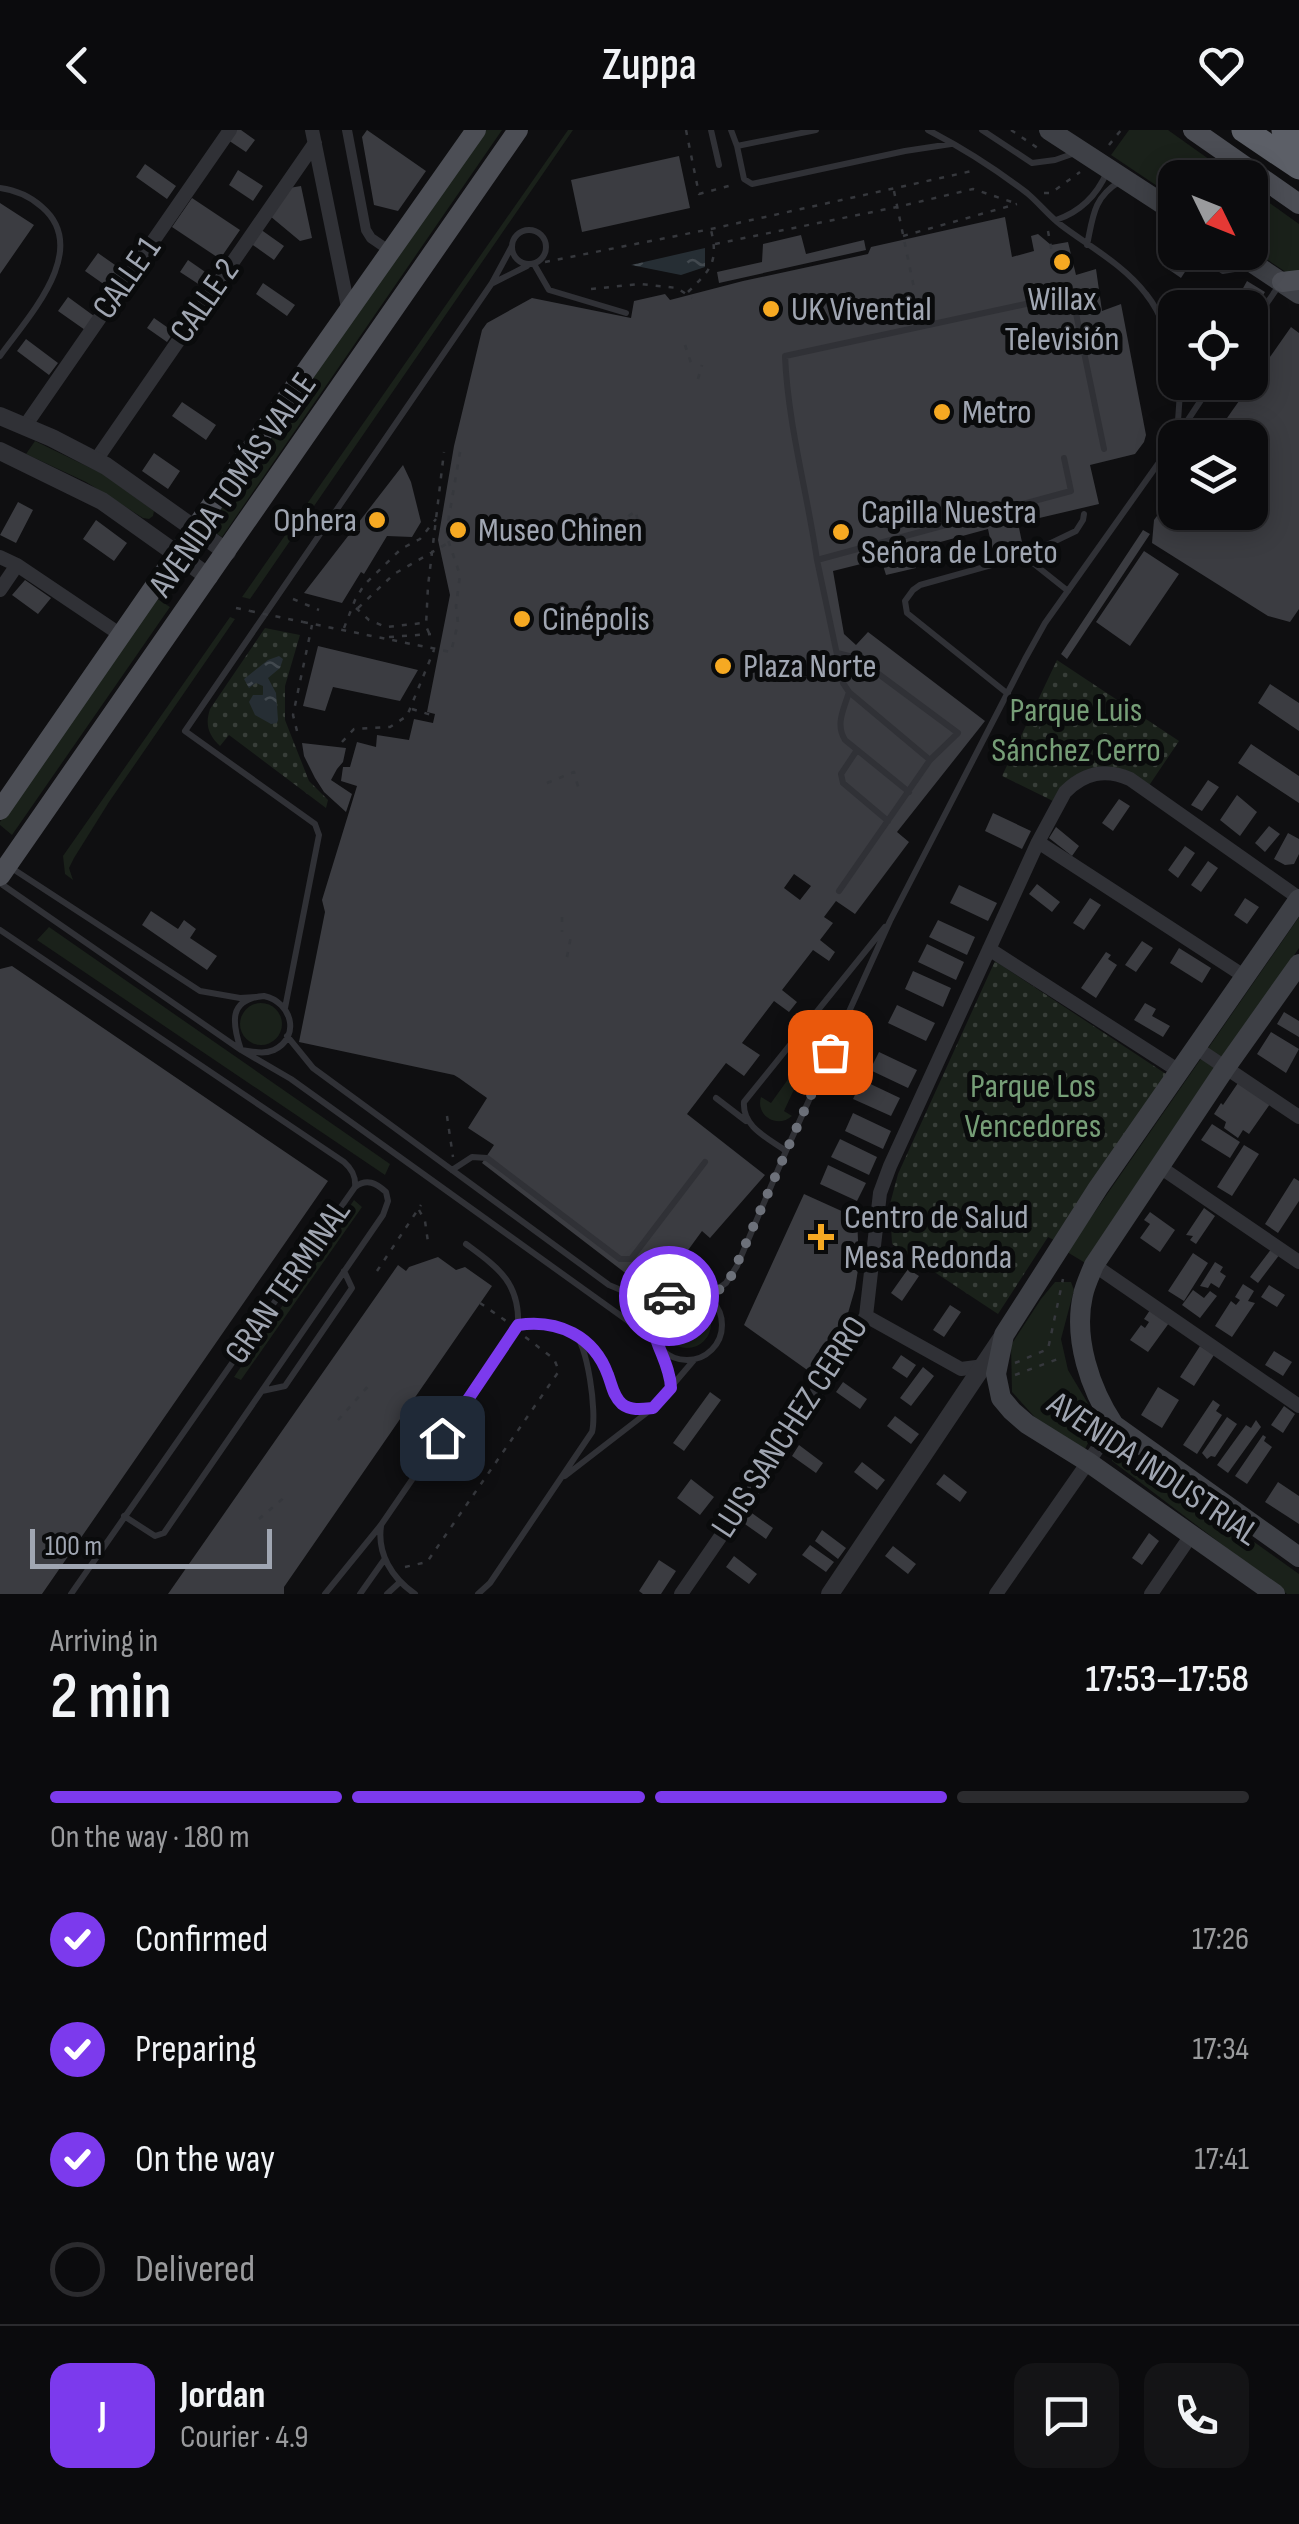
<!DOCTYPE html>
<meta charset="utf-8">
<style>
:root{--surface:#0b0b0d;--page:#141416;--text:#f1f3f6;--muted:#9a9b9d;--line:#2b2b2e;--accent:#7c3aed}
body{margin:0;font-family:"Sofia Sans Condensed",sans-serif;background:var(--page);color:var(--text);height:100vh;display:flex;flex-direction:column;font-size:38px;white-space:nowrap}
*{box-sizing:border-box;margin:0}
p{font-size:32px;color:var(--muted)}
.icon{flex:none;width:55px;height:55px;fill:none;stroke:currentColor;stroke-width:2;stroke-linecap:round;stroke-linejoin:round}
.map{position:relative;height:1464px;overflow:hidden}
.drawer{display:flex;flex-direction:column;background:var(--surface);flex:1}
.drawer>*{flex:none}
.needle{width:65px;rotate:133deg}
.controls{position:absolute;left:1158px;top:30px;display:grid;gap:20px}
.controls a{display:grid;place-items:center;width:110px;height:110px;border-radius:20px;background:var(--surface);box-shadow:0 5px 25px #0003,0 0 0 2px var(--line);font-size:50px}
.scale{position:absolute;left:30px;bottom:25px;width:242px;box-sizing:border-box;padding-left:10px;border:5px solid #a0a6b2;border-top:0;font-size:28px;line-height:35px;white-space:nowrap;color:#a0a6b2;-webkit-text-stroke:8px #0a0b0c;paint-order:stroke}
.pin{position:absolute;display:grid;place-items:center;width:85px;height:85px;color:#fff;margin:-42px;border-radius:20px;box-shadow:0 5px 15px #0006}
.courier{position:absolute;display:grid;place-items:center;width:100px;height:100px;margin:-50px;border:8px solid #7c3aed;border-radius:50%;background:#fff;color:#222;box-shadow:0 2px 12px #0007}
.headline em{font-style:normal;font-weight:600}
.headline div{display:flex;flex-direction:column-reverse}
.headline{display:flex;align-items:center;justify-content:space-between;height:170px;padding:0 50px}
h1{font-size:65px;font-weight:600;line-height:75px}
.bar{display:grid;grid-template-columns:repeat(4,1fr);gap:15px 10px;align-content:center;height:120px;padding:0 50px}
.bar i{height:12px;border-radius:8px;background:var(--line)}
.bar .selected{background:var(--accent)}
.bar p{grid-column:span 4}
.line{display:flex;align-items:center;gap:25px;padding:0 50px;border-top:2px solid var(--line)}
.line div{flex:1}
.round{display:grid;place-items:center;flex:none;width:105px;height:105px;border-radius:20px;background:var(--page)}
ol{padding:0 50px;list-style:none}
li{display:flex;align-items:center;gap:30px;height:110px}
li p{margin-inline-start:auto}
li .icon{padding:10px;border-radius:50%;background:var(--accent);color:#fff;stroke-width:4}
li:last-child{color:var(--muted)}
li i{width:55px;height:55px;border:5px solid var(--line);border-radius:50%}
header{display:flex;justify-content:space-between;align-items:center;height:130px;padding:0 50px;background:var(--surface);font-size:45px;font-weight:600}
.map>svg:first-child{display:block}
.grass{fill:#1a211a}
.park{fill:url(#park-dots)}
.water{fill:url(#water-ripples)}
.building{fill:#3b3c41;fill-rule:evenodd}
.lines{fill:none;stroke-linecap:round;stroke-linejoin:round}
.path{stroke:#36383d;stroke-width:2.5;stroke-dasharray:5 8;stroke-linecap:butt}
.service{stroke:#303136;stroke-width:6}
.pedestrian{stroke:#303136;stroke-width:10}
.minor{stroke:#303136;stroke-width:14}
.tertiary{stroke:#303136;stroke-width:18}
.secondary{stroke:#3e4046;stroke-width:20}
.primary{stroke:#4c4e55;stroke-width:20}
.motorway{stroke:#5c5f67;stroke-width:25}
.path-bridge{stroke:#36383d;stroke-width:2.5;stroke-dasharray:5 8;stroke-linecap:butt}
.done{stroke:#6d717a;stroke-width:10;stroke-dasharray:0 18}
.route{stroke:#7c3aed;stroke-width:12}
.poi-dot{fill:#f6a922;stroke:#0a0b0c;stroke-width:4}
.labels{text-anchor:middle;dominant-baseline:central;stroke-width:10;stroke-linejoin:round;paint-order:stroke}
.street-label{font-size:35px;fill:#a0a6b2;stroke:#0a0b0c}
.poi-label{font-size:35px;fill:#a0a6b2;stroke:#0a0b0c;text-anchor:start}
.park-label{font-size:35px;fill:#769e77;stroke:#0a0b0c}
</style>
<header><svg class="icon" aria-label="back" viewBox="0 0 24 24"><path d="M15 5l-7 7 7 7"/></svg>Zuppa<svg class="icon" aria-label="heart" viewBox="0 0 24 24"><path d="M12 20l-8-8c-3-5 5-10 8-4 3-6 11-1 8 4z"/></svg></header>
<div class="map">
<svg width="1299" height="1464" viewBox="0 0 1299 1464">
<defs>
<pattern id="park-dots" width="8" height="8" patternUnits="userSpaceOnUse" patternTransform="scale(2.5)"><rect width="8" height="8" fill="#1a211a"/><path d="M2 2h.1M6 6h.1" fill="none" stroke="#383e39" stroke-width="1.8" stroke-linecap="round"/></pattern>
<pattern id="water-ripples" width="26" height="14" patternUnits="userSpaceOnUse" patternTransform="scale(2.5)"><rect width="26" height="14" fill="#262e34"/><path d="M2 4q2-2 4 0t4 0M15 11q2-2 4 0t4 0" fill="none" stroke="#42494f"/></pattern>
</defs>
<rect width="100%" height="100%" fill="#0f0f11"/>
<path class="grass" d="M483,0H502L222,407L207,397Z
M568,0H573L250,469L242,467Z
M1129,0H1168L1234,47L1175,48V68L1111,25Z
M1250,59L1299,94V151L1250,118Z
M35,311L103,344L154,381L153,386L149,389L143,388L86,352L26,324Z
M156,468L170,477L12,705L0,695V692Z
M230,487L235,489L109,672L74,728L69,738L73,750L65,744L63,726Z
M1299,787V818L1087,1134L1067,1122Z
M49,797L390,1034L385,1045L37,810Z
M240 894a21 21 0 1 1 42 0a21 21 0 1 1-42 0Z
M820,892H822L824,895L784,981L792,986C778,999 755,986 761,967L771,973L799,934L792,927Z
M354,1070L362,1077L241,1250L234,1247Z
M1055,1152H1071L1074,1160L1061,1209L1068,1240L1099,1292L1084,1321L1042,1295L1012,1262L1011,1215L1041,1169Z
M663 1194a24 24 0 1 1 48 0a24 24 0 1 1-48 0Z
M1124,1319L1299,1444V1464H1287L1112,1331V1322Z"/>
<path class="park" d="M265,498L300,505L285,556V590L309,651L328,670L326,678L229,605L220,616C208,605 205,594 210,579Z
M1057,530L1179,611L1146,660L1100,642L1057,673L1002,646Z
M995,831L1169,946L1056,1111L1048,1107L998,1184L892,1114L890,1074L898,1044Z"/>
<path class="water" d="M705,118V137L681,145L631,135Z
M279,526L283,529L280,538L268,548L276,563L278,590L277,593L271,594L255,585L249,572L253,565H263V556L256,553L249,558L244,549L268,530Z"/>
<path class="building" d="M235,0H241L255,10L246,22L228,10Z
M367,0L426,41L398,81L374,75L362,7Z
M679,26L690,78L582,102L571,50Z
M145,34L176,56L167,69L136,47Z
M238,40L263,56L253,71L229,55Z
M301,56L312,108L300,111L270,86L289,58Z
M192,68L240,100L220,129L172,97Z
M0,73L34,95L0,144Z
M1005,87L1012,127L1034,121L1031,106L1038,104L1051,115L1068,112L1076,145L1096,139L1102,181L1121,174L1146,305L1144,312L1135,324L1090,335L1099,374L1018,393L1023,417L993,423L988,399L911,420L916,438L886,445L881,429L833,441L844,504L856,515L868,502L985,591L897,702L909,712L855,784L836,771L824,787L833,793L820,810L835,822L829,831L813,820L782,860L797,872L789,882L774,871L742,913L760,925L744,946L726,933L687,984L765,1045L710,1108L702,1101L667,1149L647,1135L637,1152L482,1033L494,1015L468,998L487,968L459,948L454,945L299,912L325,782L322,770L357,656L341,651L343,637H350L357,612L376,617L377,605L409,610L414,589L433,593L435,584L427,582L450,465L438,410L454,316L482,200L487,193L532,168L631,188L634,171L665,164L670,170L743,151L868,124L871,117ZM794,744L811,756L800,770L784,758Z
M260,99L284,116L274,130L250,113Z
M801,105L806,124L864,110L866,120L719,153L717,142L762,132L763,114Z
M1178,122H1198L1181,148L1168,139Z
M98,123L125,142L112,160L85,141Z
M188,130L211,146L203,157L180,142Z
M1247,151L1265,162L1250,187V178H1232Z
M263,153L295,175L287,186L256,164Z
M68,167L94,186L85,200L58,181Z
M154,188L174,202L167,212L147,198Z
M1291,197L1299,203V479L1290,492L1268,486L1152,413L1154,390L1175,361V382H1250V308H1213Z
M26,209L58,233L49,245L17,221Z
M182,272L216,295L206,310L172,286Z
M154,323L180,341L168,359L142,341Z
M403,335L411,352L421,392L412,407L387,406L364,444L361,442L342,473L304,463Z
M18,372L33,380L16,413L0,405Z
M96,390L127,413L114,431L83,409Z
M1143,400L1150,404L1067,529L1061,524Z
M1144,421L1179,444L1130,516L1096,492Z
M25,450L51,468L38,484L12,465Z
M318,516L418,540L400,571L333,557L325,581L303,576Z
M1270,554L1299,573V601L1258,573Z
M302,613L346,618L343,632L337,639L331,650L352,664L346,682L324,662L315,648L304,626Z
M1251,614L1299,646V673L1238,633Z
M1208,650L1219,657L1202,681L1191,675Z
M1237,665L1257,682L1240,706L1220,690Z
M1119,669L1130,676L1113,701L1102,693Z
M993,683L1031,701L1022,719L985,701Z
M1269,696L1280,704L1265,722L1255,713Z
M1056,697L1079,716L1072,726L1049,708Z
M1288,703L1299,709V724L1294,734L1285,735L1274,729Z
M1185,716L1195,723L1178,748L1168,740Z
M1208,731L1218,738L1201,762L1191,755Z
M1037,754L1060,772L1052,782L1029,764Z
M959,755L997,773L988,791L950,773Z
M1090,768L1101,775L1084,800L1073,793Z
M1245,768L1259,777L1247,794L1234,785Z
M151,781L178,799L184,790L196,799L190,808L217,826L207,840L142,795Z
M938,790L975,807L967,825L929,807Z
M1142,811L1153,818L1136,842L1125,835Z
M927,814L964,832L956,850L918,832Z
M1179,818L1211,838L1202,853L1170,833Z
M1106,822L1111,825L1108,829L1117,835L1096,868L1081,858Z
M12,836L328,1051L42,1464H0V839Z
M913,841L951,858L943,877L905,859Z
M1145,873L1156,879L1152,886L1170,896L1163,907L1134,890Z
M897,875L935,893L926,911L888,893Z
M1284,882L1299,891V907L1277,894Z
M1271,902L1299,919L1286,943L1257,924Z
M879,922L917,940L908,958L870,940Z
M862,950L900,968L891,986L853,969Z
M1238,953L1270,974L1249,1004L1243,1000L1238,1008L1224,998L1226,992L1214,984L1221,973L1223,975Z
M853,983L891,1001L883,1019L845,1001Z
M1212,994L1240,1012L1230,1028L1201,1010Z
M840,1009L877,1027L869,1045L831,1027Z
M1244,1015L1259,1024L1232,1066L1217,1057Z
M828,1035L866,1053L857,1071L820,1054Z
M1294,1048L1299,1051V1071L1278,1103L1265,1094Z
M804,1064L857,1088L859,1133L855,1159L846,1190L817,1247L744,1195Z
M1204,1078L1215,1086L1196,1114L1190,1110L1193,1106L1186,1105Z
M1150,1082L1175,1100L1160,1122L1140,1108L1150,1094L1144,1090Z
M1272,1118L1280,1124L1258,1153L1250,1147Z
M1193,1123L1208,1133L1184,1171L1168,1161Z
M438,1127L456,1140L465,1137L492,1156L284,1457V1464H168L398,1135L406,1141L409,1137Z
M1215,1132L1223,1137L1220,1142L1226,1146L1219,1158L1211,1153L1208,1158L1200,1156Z
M908,1139L919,1146L902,1171L891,1163Z
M1243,1154L1254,1161L1248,1171L1255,1173L1232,1207L1215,1196L1231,1171L1236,1175L1240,1170L1235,1167Z
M1269,1155L1285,1165L1277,1177L1261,1167Z
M1193,1160L1204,1168L1210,1161L1217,1166L1200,1188L1182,1175Z
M950,1175L961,1182L944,1207L933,1200Z
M1150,1180L1169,1193L1148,1222L1130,1210L1141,1195L1145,1198L1149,1192L1144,1189Z
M1200,1216L1214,1225L1194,1256L1180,1247Z
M1274,1221L1292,1232L1283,1246L1265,1235Z
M901,1225L916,1235L907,1248L892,1238Z
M923,1237L934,1246L911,1276L900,1268Z
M843,1252L867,1269L860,1279L836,1262Z
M1158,1257L1179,1270L1162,1298L1141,1285Z
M710,1262L721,1270L684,1321L673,1313Z
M1213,1270L1220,1275L1216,1281L1222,1285L1197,1324L1183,1315Z
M1284,1276L1295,1284L1283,1303L1271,1295Z
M895,1286L919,1304L911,1314L887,1296Z
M1227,1287L1237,1294L1215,1327L1211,1326L1207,1329L1202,1323Z
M1256,1290L1261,1297L1228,1343L1217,1335L1246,1295L1251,1298Z
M1263,1305L1266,1307L1264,1311L1272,1317L1247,1354L1235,1346Z
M799,1315L823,1333L816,1343L792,1326Z
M862,1332L885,1350L877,1360L854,1342Z
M944,1344L967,1362L960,1372L936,1354Z
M691,1349L714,1367L700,1385L677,1368Z
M1278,1352L1299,1366V1394L1265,1372Z
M749,1381L773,1398L766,1409L742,1392Z
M822,1400L846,1418L838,1429L815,1411Z
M1149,1403L1159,1411L1142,1435L1132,1428Z
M810,1415L834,1432L826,1442L802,1425Z
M893,1416L916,1434L908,1444L885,1426Z
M734,1426L757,1444L749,1454L726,1437Z
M659,1430L676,1441L661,1464H643L639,1461Z"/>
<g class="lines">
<path class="path" d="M686,0L699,64L736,54
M1011,0L1042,21
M1109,15L1121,0
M894,61L914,158
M1044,63H1051L1080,42
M1048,101L1053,128
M903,106L1017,74
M715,114L897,77L973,59L1018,74
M545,132L711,99L972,41
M591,159L640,154L677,158L692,168
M688,162C710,140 719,133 711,100
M685,215L691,233
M698,249L702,235
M607,401L636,381L641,412
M293,469L319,480
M236,478L250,481
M356,478L369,490L386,497L423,493
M358,478L394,444L448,413
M303,492L451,522L458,493L456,476L460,445L446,404L460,322
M344,498L355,470L364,455L401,419L420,409L436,389
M429,503L426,496L428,456L444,322
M389,507L431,504
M412,579L431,585
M1028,591L1040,598
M297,601L293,585L312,495
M342,612L354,599L390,597L407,586L434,520
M547,653L574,642L579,660
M562,787V802
M567,827L571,806
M447,986L453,1027
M419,1080L425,1091L428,1112
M377,1141L421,1075
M480,1173L506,1191
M1015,1233L1048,1219L1063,1149
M1015,1245L1063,1227
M338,1290L371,1253
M259,1389L286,1366
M405,1437L427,1432L559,1241L554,1229L524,1206"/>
<path class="service" d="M711,0L719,35
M731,0L737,16L744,49L752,54L905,21L951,14
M928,0C963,18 997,40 1027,63C1039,73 1049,86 1061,95C1090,117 1124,135 1146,164C1163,185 1169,210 1175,236
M982,0L1032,33L1055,30L1075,23
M737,16L816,0
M0,58C15,60 31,67 42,77C92,120 27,188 0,226
M1056,90C1080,82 1097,65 1107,42
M512 117a17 17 0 1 1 34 0a17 17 0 1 1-34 0Z
M1087,115C1093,87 1093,68 1119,52
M1198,124L1223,141L1246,137
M534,134L549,160L626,183
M493,153L527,136
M1250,198L1280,154
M1176,308L1213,252
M1064,328L1071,361L817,430C807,361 788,295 785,226L1072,164L1104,319
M1024,426L1068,461
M817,430L843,553L849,562L930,630
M837,523L857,528L958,603L930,630L839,761
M849,562C844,579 835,594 845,610L909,662
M1008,564L907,483L905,471L913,460L920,455L1024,426L1076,401L1083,390L1084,384
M857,620L841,644L843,653L888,691
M10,737L200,861L240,868L256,867
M0,753L241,920L291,949L656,1211
M0,800L344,1032C352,1039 356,1046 355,1057L322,1104L71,1464
M264,866C292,872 301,907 274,920C263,925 252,921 241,920C232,893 228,869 264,866Z
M285,878L319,705L315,694L185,601L492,153L512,116
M287,906L313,938L609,1155L621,1160L664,1169
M716,968L746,991
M786,1021C768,1008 742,997 744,972L885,797
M452,1040L472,1027L487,1028L620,1129H631L705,1032
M466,1114C497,1137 520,1152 518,1195
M652 1195a35 35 0 1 1 70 0a35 35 0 1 1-70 0Z
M708,1166L726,1153L737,1136L786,1021L890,791L1025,529L1045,493L1165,324L1178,291L1180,262L1178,252
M579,1207C590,1216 598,1225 605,1237C618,1263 614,1284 652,1278
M663,1221L669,1241L671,1257
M262,1261L285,1256L352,1158L344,1141
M565,1346L653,1278L694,1230
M124,1386L155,1406L164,1403L383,1085L388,1071L386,1062C376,1053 367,1048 355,1057
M381,1396C377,1424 392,1448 415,1464
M325,1464L381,1395L518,1195C535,1192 558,1190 573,1202C588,1214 597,1283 592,1302L490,1453L478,1464
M360,1464L384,1430
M387,1464L400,1452"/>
<path class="pedestrian" d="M347,0L366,100L371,108L390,121"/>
<path class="minor" d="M312,0L349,182
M25,296L230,0
M96,330L315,13
M0,427L17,435L121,505
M0,460L17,435
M1038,712L1244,846
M989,819L1179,941
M1195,917L1299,987
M1160,1037L1299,1132
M1094,1135L1299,1276
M866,1186L961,1239L984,1236
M681,1464L754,1358L866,1186L880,1063L890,1036L1038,712L1065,662C1084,643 1105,638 1130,649L1299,768
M996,1464L1114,1295
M1151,1464L1192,1404"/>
<path class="tertiary" d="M0,286L52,308L106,336L227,422
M0,321L102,371L209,447
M830,1464L1001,1209"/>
<path class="secondary" d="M1049,0L1175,82
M1236,122L1299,164
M1299,834L1226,937L1094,1135C1090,1145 1085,1155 1083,1165C1073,1208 1090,1259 1114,1295L1299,1427
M1275,1464L1088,1332L1027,1294L1012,1281L1001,1268L996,1244L1004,1205L1098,1058L1299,769"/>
<path class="primary" d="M1193,0L1299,74
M1282,152L1299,150
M0,680L177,424L476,0
M0,746L518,0"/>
<path class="motorway" d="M1244,0L1299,37
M1284,0L1299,10"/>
<path class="path-bridge" d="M250,481L303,492"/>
</g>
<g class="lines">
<path class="done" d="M669,1166L686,1160L708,1166L718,1161L732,1145L830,922"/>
<path class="route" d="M442,1308L518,1195C558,1189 594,1206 608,1245C612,1255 613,1266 622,1274C631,1281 643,1279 653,1278L671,1258C670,1223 633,1193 669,1166"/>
</g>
<g class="poi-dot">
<circle cx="1062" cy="132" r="10"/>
<circle cx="771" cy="179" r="10"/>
<circle cx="942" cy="282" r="10"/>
<circle cx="377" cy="390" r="10"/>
<circle cx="458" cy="400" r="10"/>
<circle cx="841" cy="402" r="10"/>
<circle cx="522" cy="489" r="10"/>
<circle cx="723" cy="536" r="10"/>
<path d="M816 1092h10v10h10v10h-10v10h-10v-10h-10v-10h10z"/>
</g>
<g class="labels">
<g class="street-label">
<text transform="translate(127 148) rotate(-55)">CALLE 1</text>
<text transform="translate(205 171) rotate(-55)">CALLE 2</text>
<text transform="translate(233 355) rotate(-55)">AVENIDA TOMÁS VALLE</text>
<text transform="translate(288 1152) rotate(-55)">GRAN TERMINAL</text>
<text transform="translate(790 1297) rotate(-57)">LUIS SANCHEZ CERRO</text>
<text transform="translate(1153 1339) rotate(34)">AVENIDA INDUSTRIAL</text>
</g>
<g class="poi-label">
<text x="1062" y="169" text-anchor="middle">Willax<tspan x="1062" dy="40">Televisión</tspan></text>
<text x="791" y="179">UK Vivential</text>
<text x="962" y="282">Metro</text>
<text x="861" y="382">Capilla Nuestra<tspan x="861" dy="40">Señora de Loreto</tspan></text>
<text x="357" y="390" text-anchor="end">Ophera</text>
<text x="478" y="400">Museo Chinen</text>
<text x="542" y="489">Cinépolis</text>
<text x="743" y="536">Plaza Norte</text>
<text x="844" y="1087">Centro de Salud<tspan x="844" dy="40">Mesa Redonda</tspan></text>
</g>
<g class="park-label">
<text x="1076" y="580">Parque Luis<tspan x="1076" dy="40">Sánchez Cerro</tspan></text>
<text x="1033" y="956">Parque Los<tspan x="1033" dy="40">Vencedores</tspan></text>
</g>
</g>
</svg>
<div class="controls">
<a><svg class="needle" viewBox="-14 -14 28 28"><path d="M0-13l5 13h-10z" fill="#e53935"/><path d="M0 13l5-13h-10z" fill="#9a9b9d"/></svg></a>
<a><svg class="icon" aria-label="locate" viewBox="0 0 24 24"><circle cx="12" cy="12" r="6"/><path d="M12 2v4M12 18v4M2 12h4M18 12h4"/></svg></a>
<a><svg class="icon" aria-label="layers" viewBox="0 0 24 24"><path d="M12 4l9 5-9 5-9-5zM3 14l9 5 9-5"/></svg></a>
</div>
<div class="scale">100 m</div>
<div class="pin" style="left:830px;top:922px;background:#ea580c"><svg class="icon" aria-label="bag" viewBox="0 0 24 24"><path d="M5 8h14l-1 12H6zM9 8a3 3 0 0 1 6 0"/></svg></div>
<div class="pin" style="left:442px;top:1308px;background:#1f2937"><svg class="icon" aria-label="home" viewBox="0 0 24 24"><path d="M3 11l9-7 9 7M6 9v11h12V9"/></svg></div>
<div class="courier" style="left:669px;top:1166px"><svg class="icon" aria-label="car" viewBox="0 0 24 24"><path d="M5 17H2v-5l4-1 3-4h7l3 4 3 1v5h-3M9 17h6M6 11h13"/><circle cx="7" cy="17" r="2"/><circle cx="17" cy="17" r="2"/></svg></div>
</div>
<section class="drawer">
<div class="headline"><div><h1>2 min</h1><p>Arriving in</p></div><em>17:53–17:58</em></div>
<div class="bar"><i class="selected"></i><i class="selected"></i><i class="selected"></i><i></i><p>On the way · 180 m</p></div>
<ol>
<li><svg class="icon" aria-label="check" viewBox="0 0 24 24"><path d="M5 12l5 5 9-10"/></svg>Confirmed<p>17:26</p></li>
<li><svg class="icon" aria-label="check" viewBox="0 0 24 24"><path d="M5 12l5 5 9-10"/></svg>Preparing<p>17:34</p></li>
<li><svg class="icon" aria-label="check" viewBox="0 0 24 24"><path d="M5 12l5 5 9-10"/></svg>On the way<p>17:41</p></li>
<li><i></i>Delivered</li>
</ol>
<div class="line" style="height:180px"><b class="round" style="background:var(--accent);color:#fff">J</b><div><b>Jordan</b><p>Courier · 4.9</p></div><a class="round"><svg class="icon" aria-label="chat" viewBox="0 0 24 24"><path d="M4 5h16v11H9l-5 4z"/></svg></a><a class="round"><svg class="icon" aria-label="phone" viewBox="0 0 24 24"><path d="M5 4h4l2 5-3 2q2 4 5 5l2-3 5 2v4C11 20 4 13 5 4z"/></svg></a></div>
</section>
